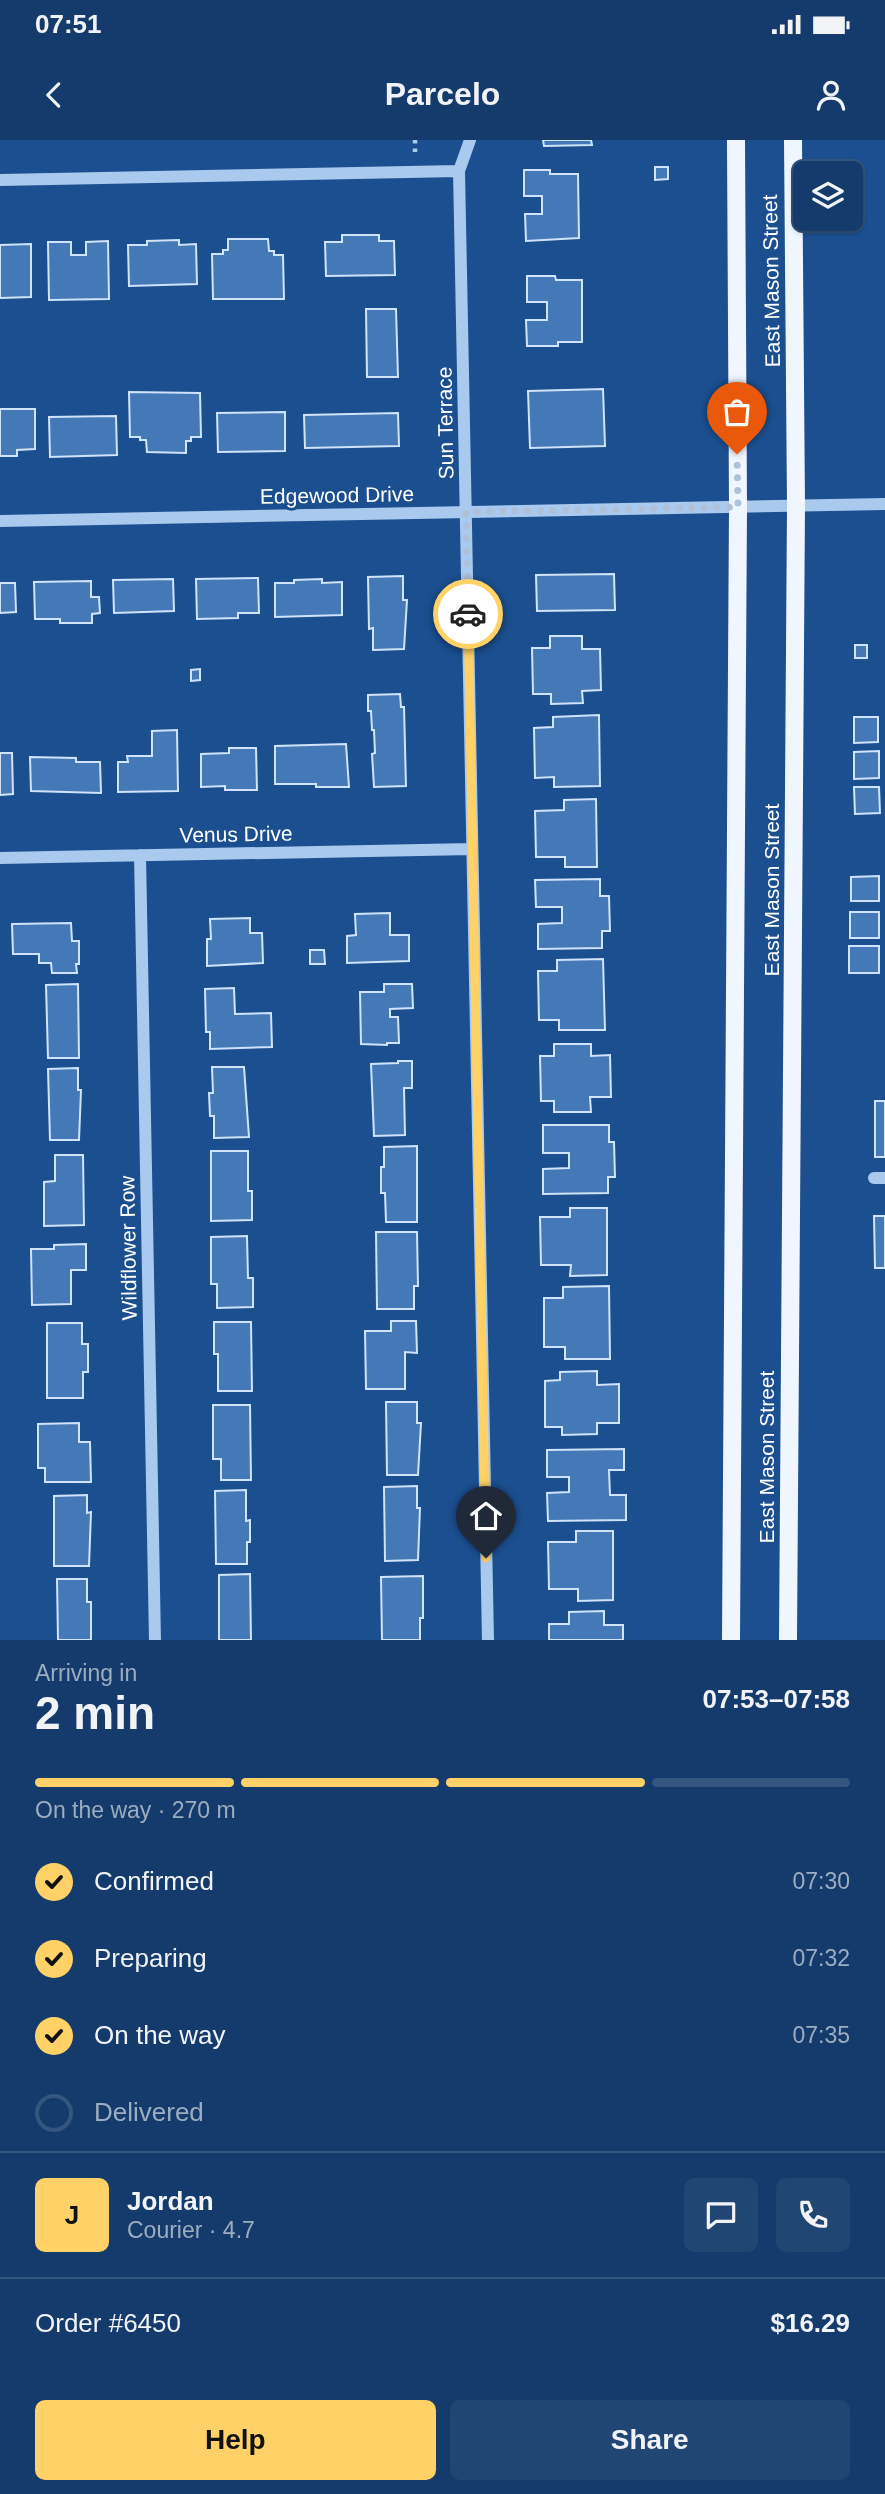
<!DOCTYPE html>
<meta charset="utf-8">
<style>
:root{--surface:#143b6b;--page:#214673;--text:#f1f3f6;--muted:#9dadc1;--line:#33557e;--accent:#ffd166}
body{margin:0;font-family:Helvetica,sans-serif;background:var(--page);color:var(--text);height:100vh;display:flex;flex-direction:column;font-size:26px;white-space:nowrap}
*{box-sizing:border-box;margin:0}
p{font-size:23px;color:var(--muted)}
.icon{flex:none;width:38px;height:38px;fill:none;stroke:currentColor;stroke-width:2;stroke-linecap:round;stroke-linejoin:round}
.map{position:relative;height:1500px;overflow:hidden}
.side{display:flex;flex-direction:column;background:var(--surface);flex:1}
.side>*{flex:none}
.controls{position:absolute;left:793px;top:21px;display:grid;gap:14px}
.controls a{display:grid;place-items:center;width:70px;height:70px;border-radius:10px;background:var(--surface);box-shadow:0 2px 5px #0004,0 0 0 2px var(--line);font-size:35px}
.pin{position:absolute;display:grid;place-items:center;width:60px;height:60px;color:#fff;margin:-72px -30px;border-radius:50% 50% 50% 0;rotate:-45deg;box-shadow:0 0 7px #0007}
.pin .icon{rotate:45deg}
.courier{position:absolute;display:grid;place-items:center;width:70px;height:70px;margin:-35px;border:5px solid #ffd166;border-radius:50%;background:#fff;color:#222;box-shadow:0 2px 9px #0007}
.summary em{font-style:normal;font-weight:700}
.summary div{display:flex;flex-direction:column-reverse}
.summary{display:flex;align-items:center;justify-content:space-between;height:119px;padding:0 35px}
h1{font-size:46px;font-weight:700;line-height:52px}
.bar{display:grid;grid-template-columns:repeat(4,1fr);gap:10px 7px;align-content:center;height:84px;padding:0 35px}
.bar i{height:9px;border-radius:5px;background:var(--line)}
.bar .current{background:var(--accent)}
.bar p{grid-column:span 4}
.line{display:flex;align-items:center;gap:18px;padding:0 35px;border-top:2px solid var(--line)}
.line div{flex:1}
.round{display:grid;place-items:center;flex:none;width:74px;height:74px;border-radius:10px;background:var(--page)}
ol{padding:0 35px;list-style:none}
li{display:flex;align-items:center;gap:21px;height:77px}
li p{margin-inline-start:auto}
li .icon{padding:7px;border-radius:50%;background:var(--accent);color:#111;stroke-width:4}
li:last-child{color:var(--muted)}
li i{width:38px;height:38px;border:4px solid var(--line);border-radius:50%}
.button{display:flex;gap:14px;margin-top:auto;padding:14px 35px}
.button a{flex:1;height:80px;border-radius:10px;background:var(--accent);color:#111;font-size:28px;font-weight:700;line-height:80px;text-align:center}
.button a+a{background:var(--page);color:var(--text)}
.status{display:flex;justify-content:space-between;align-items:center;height:49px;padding:0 35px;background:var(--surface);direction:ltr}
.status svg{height:19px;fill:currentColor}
header{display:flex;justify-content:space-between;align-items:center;height:91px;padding:0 35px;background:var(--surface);font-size:32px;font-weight:700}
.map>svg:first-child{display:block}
.building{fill:#4478b7;stroke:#cfe3fa;stroke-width:2}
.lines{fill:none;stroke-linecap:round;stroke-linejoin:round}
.path{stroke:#a9c9ee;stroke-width:4.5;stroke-dasharray:3.5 5;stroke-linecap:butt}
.minor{stroke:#a9c9ee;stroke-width:12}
.major{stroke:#f0f6ff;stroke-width:18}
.done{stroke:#afc1d8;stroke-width:7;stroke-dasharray:0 12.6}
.route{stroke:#ffd166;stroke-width:9}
.labels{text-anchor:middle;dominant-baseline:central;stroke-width:6;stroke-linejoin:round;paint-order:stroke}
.street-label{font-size:21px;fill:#fff;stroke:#1b4f8f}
</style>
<div class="status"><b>07:51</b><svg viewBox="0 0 49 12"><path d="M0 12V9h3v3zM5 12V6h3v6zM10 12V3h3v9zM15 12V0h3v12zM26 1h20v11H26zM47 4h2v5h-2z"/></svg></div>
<header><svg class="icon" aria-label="back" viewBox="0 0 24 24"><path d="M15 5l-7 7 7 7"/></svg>Parcelo<svg class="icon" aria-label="person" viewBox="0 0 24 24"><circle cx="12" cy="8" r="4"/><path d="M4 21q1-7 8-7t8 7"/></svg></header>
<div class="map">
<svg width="885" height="1500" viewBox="0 0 885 1500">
<rect width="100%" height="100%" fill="#1b4f8f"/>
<path class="building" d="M543,0H591L592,5L544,6Z
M655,27H668V39L655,40Z
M524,30H550V34H578L579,98L526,101L525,74H542V56H524Z
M342,95H379V101H394L395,135L326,136L325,102H342Z
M228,99H268L269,111H274V115H283L284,159H213L212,114H223V110H228Z
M179,100V105L196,104L197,144L129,146L128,105H147V101Z
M108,101L109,159L49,160L48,102H71V115H86V102Z
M31,104V157L0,158V105Z
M527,136H555L556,140H582V202H558V206H527L526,180H547V162H527Z
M366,169H396L398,237H367Z
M603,249L605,306L530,308L528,251Z
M129,252L200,253L201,297H191V301H186V313L147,312L146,300H140V297H130Z
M0,269H35V309L17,310V316H0Z
M285,272V311L218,312L217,273Z
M398,273L399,306L305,308L304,275Z
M116,276L117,315L50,317L49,277Z
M614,434L615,470L537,471L536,435Z
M403,436V460H407L404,509L373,510V488L369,489L368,437Z
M258,438L259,473H238V478L197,479L196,439Z
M173,439L174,471L114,473L113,440Z
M322,439V443L342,442V475L275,477V443H294V440Z
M91,441V457H99L100,473L92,474V483H60V479H35L34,442Z
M0,443H15L16,472L0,473Z
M550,496H582V509H600L601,550L582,551L583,563L551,564V554H533L532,508H550Z
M855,505H867V518H855Z
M200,529V540L191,541V530Z
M400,554L401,567H404L406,646L374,647L372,614L375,613L374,590H372L371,571H368V555Z
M599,575L600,646L554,647V637L535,638L534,588L553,587V577Z
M854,577H878V602L854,603Z
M177,590L178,651L118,652V622H128L127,616H152V591Z
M346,604L349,647H316V644H275V606Z
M229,608H256L257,650H225V646L201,647V614L229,613Z
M879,611V638L854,639V612Z
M0,613H12L13,654L0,655Z
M30,617L76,618V622H100L101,653L31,651Z
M854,647H879L880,673L855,674Z
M596,659L597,727H565V717H536L535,671L564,670V660Z
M879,736V761H851V737Z
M600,739V756H609L610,791H602V808L538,809V784L562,783V767H536L535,740Z
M850,772H879V798H850Z
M390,773V795H409V821L347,823V796L356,795L355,774Z
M250,778V793H262L263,823L207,826V799H211L210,779Z
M71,783L72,801H79V824H76L77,833H52L51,823H39V814H13L12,784Z
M849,806H879V833H849Z
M310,810H324L325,824H310Z
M603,819L605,890H559V880H539L538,831H557V820Z
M78,844L79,918H48L46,845Z
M384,844H412L413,868L390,869V877H398L399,903H387V905L361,904L360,852H384Z
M234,848L235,874L271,873L272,907L210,909V892H206L205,849Z
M554,904H591V916L610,915L611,957H590L591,972H554V961H541L540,916H554Z
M398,921H412V948H404L405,995L374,996L371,924L398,923Z
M212,927H244L249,997L214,998V976H210L209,953H213Z
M78,928V950H81L79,1000H50L48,929Z
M875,961H885V1017H875Z
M543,985H609V1002H614L615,1037H608V1053L543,1054V1029L569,1028V1013H543Z
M417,1006V1082H386L385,1053H381V1027H384V1007Z
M211,1011H248V1051H252V1080L211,1081Z
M55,1015H83L84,1085L44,1086V1042L55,1041Z
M570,1068H607V1135L570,1136L571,1125H541L540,1077H570Z
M874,1076H885V1128H875Z
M376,1092H417L418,1146H414V1169H377Z
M247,1096L248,1138H253V1167L217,1168V1144H211V1097Z
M86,1104V1130H71V1164L32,1165L31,1109H54V1105Z
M609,1146L610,1219H565V1207H544V1158H563V1147Z
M391,1181H416L417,1213L405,1212V1249H366L365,1191H391Z
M214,1182H251L252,1251H218V1214H214Z
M47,1183H82V1204H88V1232H83V1258H47Z
M597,1231V1245L619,1244V1283H597V1294L562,1295V1287H545V1241L560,1240V1232Z
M386,1262H417V1283H421L418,1335H387Z
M213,1265H250L251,1340H221V1319H213Z
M79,1283V1302H90L91,1342H45V1328H38V1284Z
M624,1309V1330H609L610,1355H626V1380L548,1381L547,1353L569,1352V1337H547V1310Z
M417,1346V1368H420L418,1420L385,1421L384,1347Z
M246,1350V1381L250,1380V1402H247V1424H216L215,1351Z
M87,1355V1373L91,1372L89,1426H54V1356Z
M576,1391H613V1460L578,1461V1449H549L548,1402H576Z
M250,1434L251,1500H219V1435Z
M423,1436V1478H420V1500H382L381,1437Z
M57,1439H87V1462H91V1500H58Z
M604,1471V1485H623V1500H549V1484H569V1472Z"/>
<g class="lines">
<path class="path" d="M415,0V17"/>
<path class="minor" d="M470,0L459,31L488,1500
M0,40L459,31
M0,381L885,364
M140,715L155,1500
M0,718L472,709
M874,1038H885"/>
<path class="major" d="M731,1500L738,367L736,0
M788,1500L796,366L793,0"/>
</g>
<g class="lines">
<path class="done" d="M468,474L466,372L738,367L737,314"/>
<path class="route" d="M468,474L486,1418"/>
</g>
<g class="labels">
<g class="street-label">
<text transform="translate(771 141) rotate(-91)">East Mason Street</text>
<text transform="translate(445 283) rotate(-91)">Sun Terrace</text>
<text transform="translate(337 355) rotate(-1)">Edgewood Drive</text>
<text transform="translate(236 694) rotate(-1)">Venus Drive</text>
<text transform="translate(771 750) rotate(-90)">East Mason Street</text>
<text transform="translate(128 1108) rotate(-91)">Wildflower Row</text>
<text transform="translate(766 1317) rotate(-90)">East Mason Street</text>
</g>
</g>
</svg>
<div class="controls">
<a><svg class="icon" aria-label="layers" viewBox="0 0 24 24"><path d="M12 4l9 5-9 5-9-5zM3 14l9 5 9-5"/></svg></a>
</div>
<div class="pin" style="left:737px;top:314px;background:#ea580c"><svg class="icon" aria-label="bag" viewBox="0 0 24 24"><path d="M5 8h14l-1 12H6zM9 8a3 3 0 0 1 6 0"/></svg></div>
<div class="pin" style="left:486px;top:1418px;background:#1f2937"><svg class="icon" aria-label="home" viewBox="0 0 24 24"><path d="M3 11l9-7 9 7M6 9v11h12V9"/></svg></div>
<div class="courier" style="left:468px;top:474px"><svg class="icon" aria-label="car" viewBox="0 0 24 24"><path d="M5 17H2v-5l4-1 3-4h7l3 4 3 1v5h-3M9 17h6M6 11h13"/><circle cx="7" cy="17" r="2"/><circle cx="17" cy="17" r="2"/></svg></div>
</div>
<section class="side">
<div class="summary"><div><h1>2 min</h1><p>Arriving in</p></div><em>07:53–07:58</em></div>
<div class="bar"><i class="current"></i><i class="current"></i><i class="current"></i><i></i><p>On the way · 270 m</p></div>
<ol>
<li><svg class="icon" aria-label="check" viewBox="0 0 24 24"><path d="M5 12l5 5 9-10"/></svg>Confirmed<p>07:30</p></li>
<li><svg class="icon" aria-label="check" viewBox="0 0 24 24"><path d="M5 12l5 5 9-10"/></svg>Preparing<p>07:32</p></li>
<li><svg class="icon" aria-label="check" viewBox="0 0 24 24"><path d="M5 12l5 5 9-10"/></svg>On the way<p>07:35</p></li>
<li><i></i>Delivered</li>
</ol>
<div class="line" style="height:126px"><b class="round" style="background:var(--accent);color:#111">J</b><div><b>Jordan</b><p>Courier · 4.7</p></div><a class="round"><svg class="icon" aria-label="chat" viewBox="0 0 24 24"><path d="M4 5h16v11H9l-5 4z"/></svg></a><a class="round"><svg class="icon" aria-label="phone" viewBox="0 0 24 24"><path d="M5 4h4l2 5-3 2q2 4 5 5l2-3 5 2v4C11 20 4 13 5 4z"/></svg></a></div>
<div class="line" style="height:91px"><div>Order #6450</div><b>$16.29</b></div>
<div class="button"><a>Help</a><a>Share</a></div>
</section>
